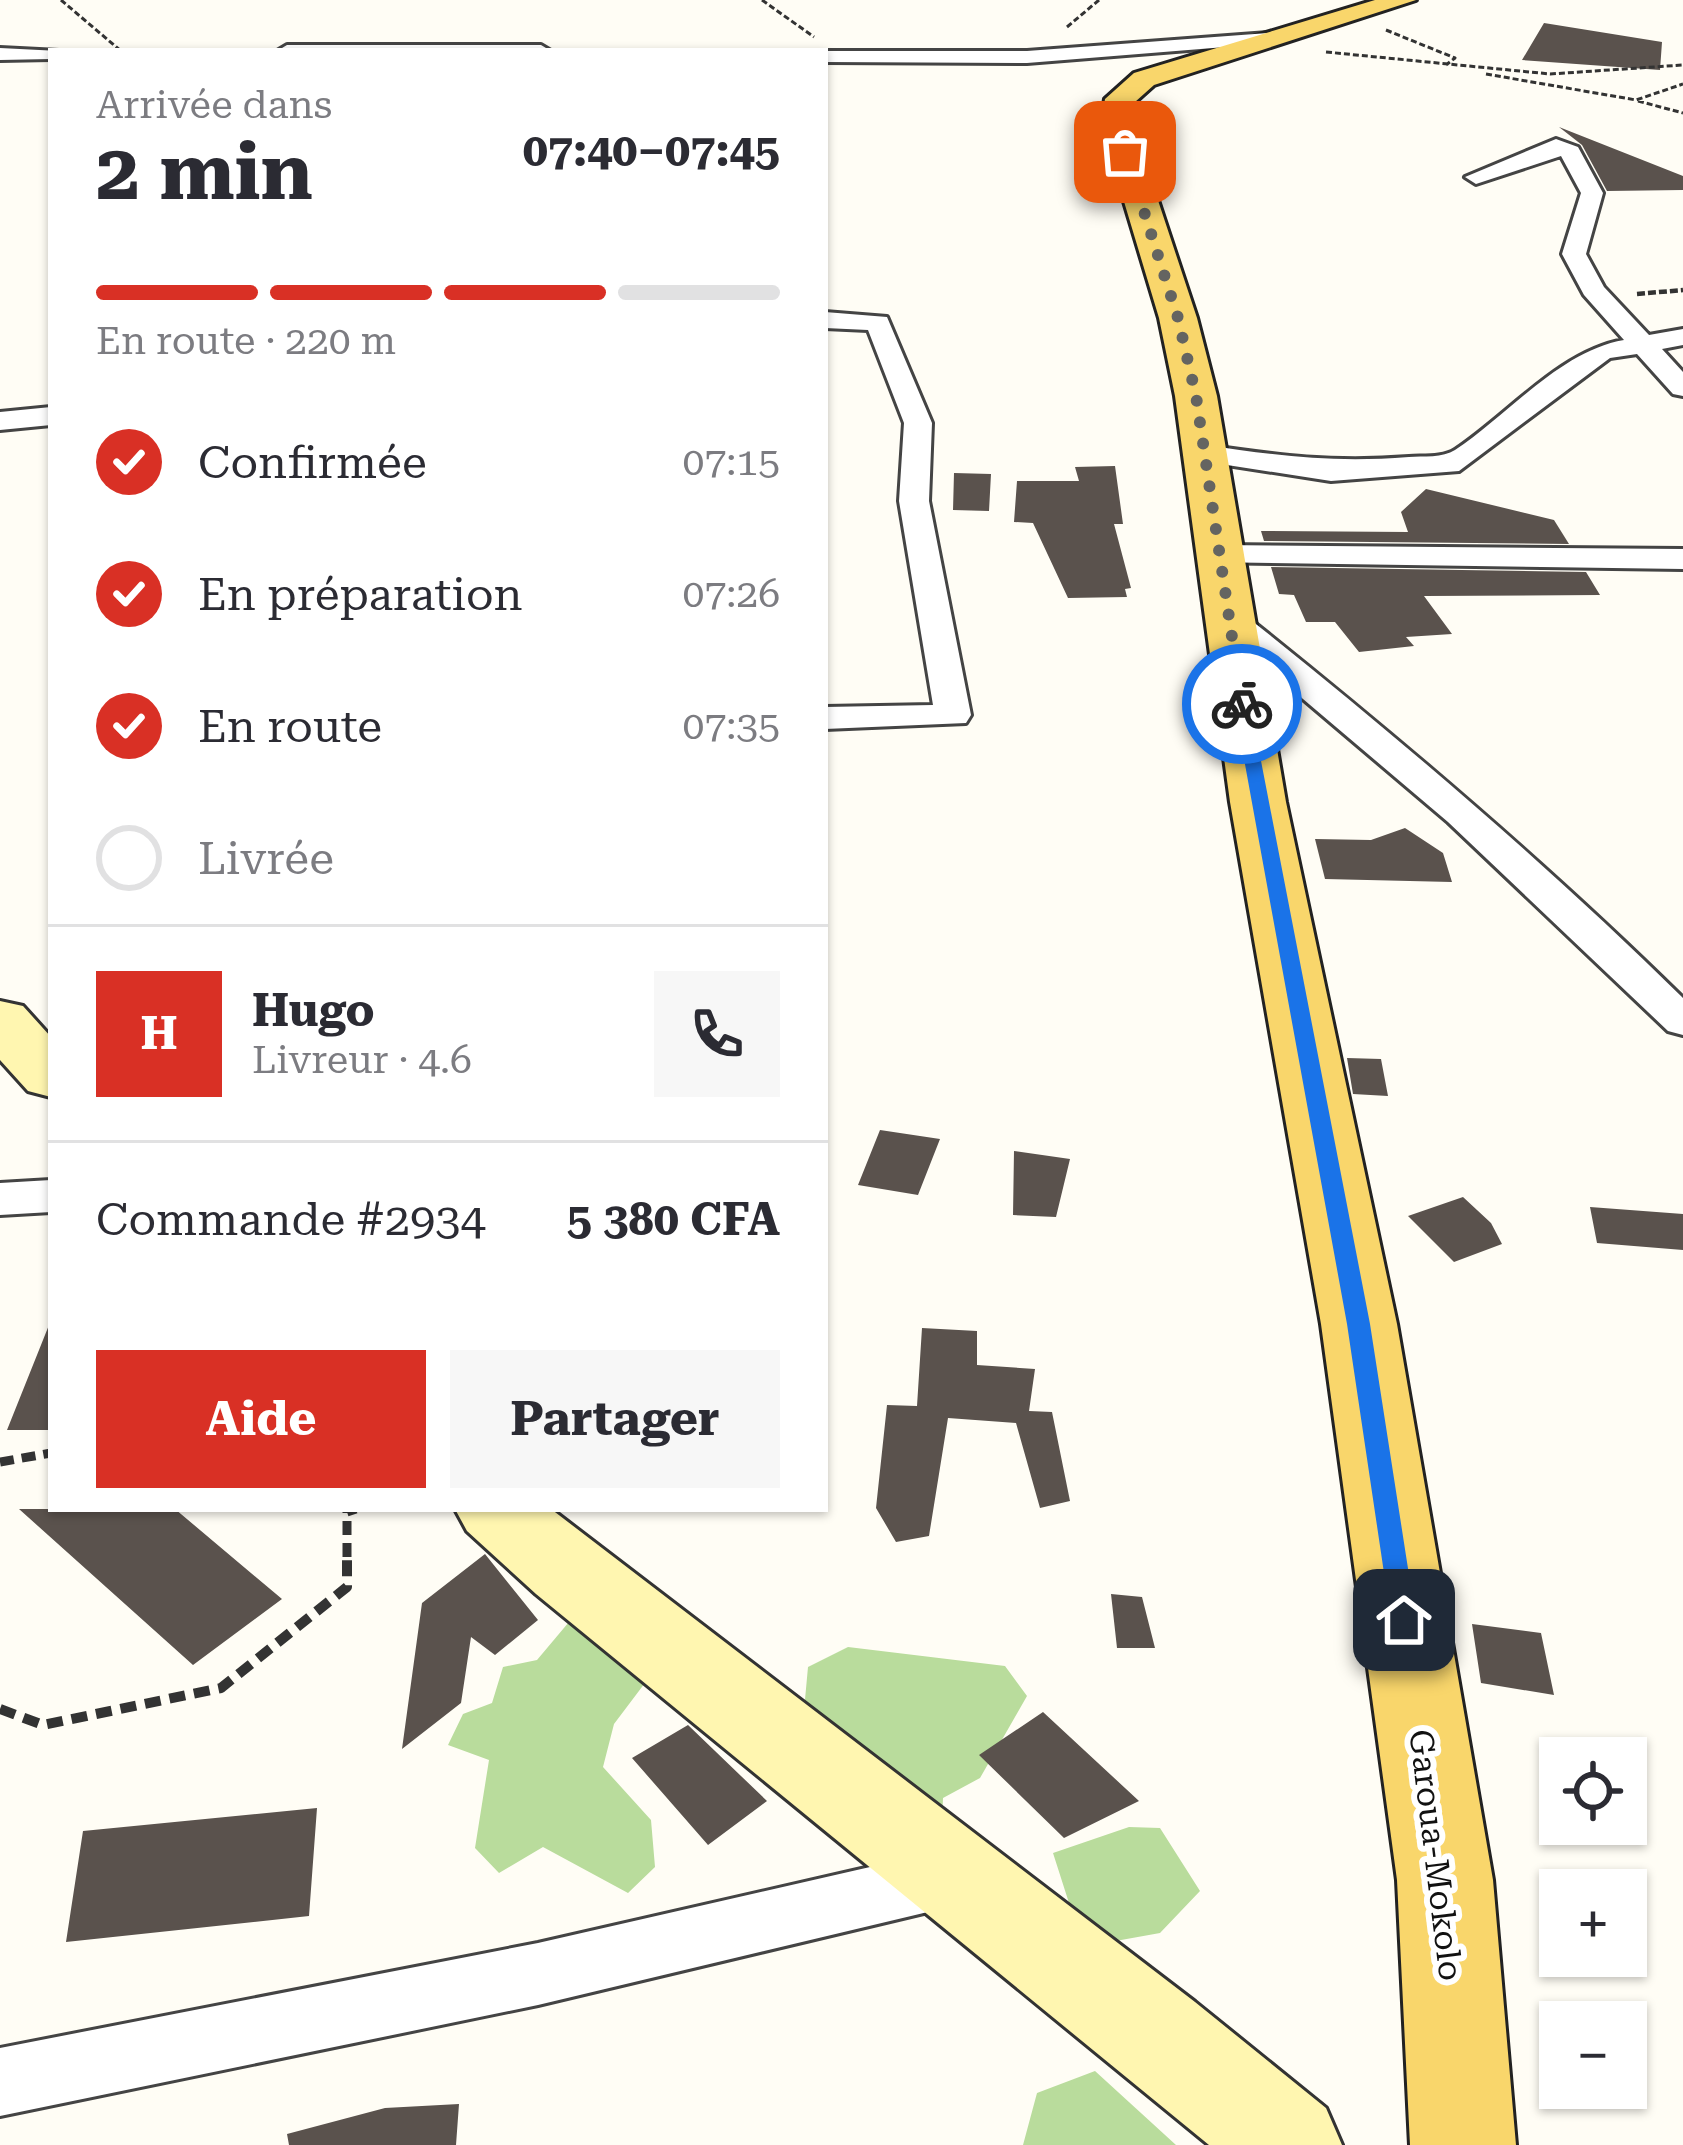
<!DOCTYPE html>
<html lang="fr">
<meta charset="utf-8">
<style>
:root{--surface:#fff;--page:#f7f7f7;--text:#2b2b33;--muted:#7c7c81;--line:#e1e1e2;--accent:#d93025}
body{margin:0;font-family:"Roboto Serif",serif;background:var(--page);color:var(--text);height:100vh;display:flex;flex-direction:column;font-size:45px;white-space:nowrap}
*{box-sizing:border-box;margin:0}
p{font-size:39px;color:var(--muted)}
.icon{flex:none;width:66px;height:66px;fill:none;stroke:currentColor;stroke-width:2;stroke-linecap:round;stroke-linejoin:round}
.map{position:relative;flex:1;overflow:hidden}
.drawer{position:absolute;left:48px;top:48px;width:780px;height:1464px;display:flex;flex-direction:column;background:var(--surface);border-radius:0px;box-shadow:0 3px 9px #0004}
.drawer>*{flex:none}
.buttons{position:absolute;left:1539px;top:1737px;display:grid;gap:24px}
.buttons a{display:grid;place-items:center;width:108px;height:108px;border-radius:0px;background:var(--surface);box-shadow:0 3px 9px #0004;font-size:60px}
.pin{position:absolute;display:grid;place-items:center;width:102px;height:102px;color:#fff;margin:-51px;border-radius:24px;box-shadow:0 6px 18px #0006}
.courier{position:absolute;display:grid;place-items:center;width:120px;height:120px;margin:-60px;border:9px solid #1a73e8;border-radius:50%;background:#fff;color:#222;box-shadow:0 3px 15px #0007}
.summary em{font-style:normal;font-weight:700}
.summary div{display:flex;flex-direction:column-reverse}
.summary{display:flex;align-items:center;justify-content:space-between;height:204px;padding:0 48px}
h1{font-size:78px;font-weight:700;line-height:90px}
.bar{display:grid;grid-template-columns:repeat(4,1fr);gap:18px 12px;align-content:center;height:144px;padding:0 48px}
.bar i{height:15px;border-radius:9px;background:var(--line)}
.bar .on{background:var(--accent)}
.bar p{grid-column:span 4}
.line{display:flex;align-items:center;gap:30px;padding:0 48px;border-top:3px solid var(--line)}
.line div{flex:1}
.round{display:grid;place-items:center;flex:none;width:126px;height:126px;border-radius:0px;background:var(--page)}
ol{padding:0 48px;list-style:none}
li{display:flex;align-items:center;gap:36px;height:132px}
li p{margin-inline-start:auto}
li .icon{padding:12px;border-radius:50%;background:var(--accent);color:#fff;stroke-width:4}
li:last-child{color:var(--muted)}
li i{width:66px;height:66px;border:6px solid var(--line);border-radius:50%}
.action{display:flex;gap:24px;margin-top:auto;padding:24px 48px}
.action a{flex:1;height:138px;border-radius:0px;background:var(--accent);color:#fff;font-size:48px;font-weight:700;line-height:138px;text-align:center}
.action a+a{background:var(--page);color:var(--text)}
.map>svg:first-child{display:block}
.forest{fill:#b9dc9c}
.building{fill:#5a524d}
.lines{fill:none;stroke-linecap:round;stroke-linejoin:round}
.minor-casing{stroke:#444;stroke-width:6}
.secondary-casing{stroke:#333;stroke-width:6}
.primary-casing{stroke:#222;stroke-width:6}
.path-far3{stroke:#333;stroke-width:3;stroke-dasharray:6 3;stroke-linecap:butt}
.path-far2{stroke:#333;stroke-width:4.5;stroke-dasharray:8 3;stroke-linecap:butt}
.path-far1{stroke:#333;stroke-width:9;stroke-dasharray:14 8;stroke-linecap:butt}
.path{stroke:#333;stroke-width:10;stroke-dasharray:16 9;stroke-linecap:butt}
.minor{fill:#fff;fill-rule:evenodd}
.secondary{fill:#fff6b0;fill-rule:evenodd}
.primary{fill:#f9d66b;fill-rule:evenodd}
.route{fill:#1a73e8}
.done{stroke:#646461;stroke-width:12;stroke-dasharray:0 21.6}
.labels{text-anchor:middle;dominant-baseline:central;stroke-width:12;stroke-linejoin:round;paint-order:stroke}
.street-label{font-size:33px;fill:#111;stroke:#fff}
</style>
<div class="map">
<svg width="1683" height="2145" viewBox="0 0 1683 2145">
<rect width="100%" height="100%" fill="#fffdf5"/>
<path class="forest" d="M574,1616L654,1671L614,1724L603,1767L651,1820L655,1867L628,1893L543,1847L499,1873L475,1848L489,1760L448,1745L463,1714L492,1703L503,1667L537,1660Z
M848,1647L1005,1666L1027,1696L980,1778L943,1798L942,1822L802,1732L808,1667Z
M1129,1827L1160,1828L1200,1891L1160,1933L1110,1942L1069,1903L1053,1853Z
M1095,2071L1176,2145H1023L1037,2093Z"/>
<path class="building" d="M1544,23L1662,42L1660,70L1522,60Z
M1559,127L1683,176V190L1607,191L1582,145Z
M1115,466L1123,524H1114L1131,588L1125,589L1127,597L1068,598L1033,523L1014,522L1017,481H1079L1075,467Z
M954,473L991,474L989,511L953,510Z
M1426,489L1554,520L1569,544L1264,541L1261,531L1408,532L1401,512Z
M1271,567L1586,572L1600,595L1424,596L1452,634L1406,637L1414,646L1359,652L1335,622H1306L1294,595L1279,594Z
M1405,828L1443,853L1452,882L1325,879L1315,839L1371,840Z
M1347,1058L1381,1059L1388,1096L1353,1094Z
M880,1130L940,1139L918,1195L858,1185Z
M1014,1151L1070,1159L1056,1217L1013,1215Z
M1463,1197L1491,1223L1502,1244L1454,1262L1408,1216Z
M1590,1207L1683,1214V1250L1597,1243Z
M49,1325L51,1430H7Z
M922,1328L977,1331V1365L1035,1369L1029,1411L1052,1412L1070,1501L1040,1508L1016,1423L948,1418L929,1536L896,1542L876,1508L887,1405L917,1406Z
M19,1509H175L282,1599L193,1665Z
M485,1554L538,1620L495,1655L471,1637L461,1703L402,1749L422,1603Z
M1111,1594L1142,1597L1155,1648H1117Z
M1472,1624L1541,1633L1554,1695L1481,1683Z
M1043,1712L1139,1801L1064,1838L979,1755Z
M688,1725L767,1801L708,1845L632,1758Z
M317,1808L309,1916L66,1942L83,1831Z
M459,2104L456,2145H289L287,2134L385,2108Z"/>
<g class="lines">
<defs>
<path id="minor" d="M1268,33L1275,35V43L1027,63L825,62L822,51H1027Z
M287,45H541L551,51H277Z
M0,48L59,51H51V59L0,60Z
M1556,139L1578,147L1603,193L1586,254L1604,287L1649,335L1683,329V345L1662,349L1683,372V396L1673,394L1637,354L1610,358L1459,471L1331,481L1195,460L1190,454L1205,445C1279,456 1334,463 1409,457C1423,456 1443,458 1455,450C1508,415 1560,351 1624,340L1584,295L1562,254L1581,193L1561,156L1476,184L1465,177Z
M825,312L887,317L932,423L929,501L971,715L966,723L825,729V707L933,705L899,501L904,423L868,330L825,328Z
M51,407V425L0,430V412Z
M1219,545L1683,549V569L1208,562L1203,555L1208,548Z
M1229,609L1241,612C1394,734 1543,860 1683,998V1035L1668,1031L1448,822L1217,626L1212,619L1217,612Z
M51,1180V1212L0,1215V1183Z
M953,1848L976,1856L986,1877L976,1898L953,1906L538,2005L0,2116V2048L538,1943Z"/>
<path id="secondary" d="M0,1001L23,1006L51,1037V1097L28,1091L0,1060Z
M455,1509H551L1195,2002L1326,2108L1342,2145H1209L536,1594L467,1531Z"/>
<path id="primary" d="M1375,0H1416L1154,85L1135,102L1133,125L1197,318L1217,396L1286,802L1397,1324L1493,1880L1516,2145H1410L1397,1880L1321,1324L1230,802L1175,396L1159,318L1101,125L1105,99L1134,73Z"/>
</defs>
<use href="#minor" class="minor-casing"/>
<use href="#secondary" class="secondary-casing"/>
<use href="#primary" class="primary-casing"/>
<path class="path-far3" d="M61,0L121,51
M762,0L814,37
M1067,27L1099,0
M1386,30L1455,58L1446,65
M1326,52L1550,74L1683,65
M1486,74L1636,100L1683,84
M1638,101L1683,113"/>
<path class="path-far2" d="M1637,294L1683,290"/>
<path class="path-far1" d="M0,1462L51,1453
M347,1557V1512L356,1509"/>
<path class="path" d="M0,1709L43,1725L221,1688L347,1587V1554"/>
<use href="#minor" class="minor"/>
<use href="#secondary" class="secondary"/>
<use href="#primary" class="primary"/>
</g>
<path class="route" d="M1242,699L1250,704L1370,1324L1416,1620L1404,1630L1391,1620L1347,1324L1234,704Z"/>
<g class="lines">
<path class="done" d="M1125,152L1178,318L1196,396L1242,704"/>
</g>
<g class="labels">
<g class="street-label">
<text transform="translate(1436 1855) rotate(83)">Garoua-Mokolo</text>
</g>
</g>
</svg>
<div class="buttons">
<a><svg class="icon" aria-label="locate" viewBox="0 0 24 24"><circle cx="12" cy="12" r="6"/><path d="M12 2v4M12 18v4M2 12h4M18 12h4"/></svg></a>
<a>+</a>
<a>−</a>
</div>
<div class="pin" style="left:1125px;top:152px;background:#ea580c"><svg class="icon" aria-label="bag" viewBox="0 0 24 24"><path d="M5 8h14l-1 12H6zM9 8a3 3 0 0 1 6 0"/></svg></div>
<div class="pin" style="left:1404px;top:1620px;background:#1f2937"><svg class="icon" aria-label="home" viewBox="0 0 24 24"><path d="M3 11l9-7 9 7M6 9v11h12V9"/></svg></div>
<div class="courier" style="left:1242px;top:704px"><svg class="icon" aria-label="bike" viewBox="0 0 24 24"><circle cx="6" cy="16" r="4"/><circle cx="18" cy="16" r="4"/><path d="M6 16l4-8h5l3 8M10 8l3 8H6M13 5h3"/></svg></div>
<section class="drawer">
<div class="summary"><div><h1>2 min</h1><p>Arrivée dans</p></div><em>07:40–07:45</em></div>
<div class="bar"><i class="on"></i><i class="on"></i><i class="on"></i><i></i><p>En route · 220 m</p></div>
<ol>
<li><svg class="icon" aria-label="check" viewBox="0 0 24 24"><path d="M5 12l5 5 9-10"/></svg>Confirmée<p>07:15</p></li>
<li><svg class="icon" aria-label="check" viewBox="0 0 24 24"><path d="M5 12l5 5 9-10"/></svg>En préparation<p>07:26</p></li>
<li><svg class="icon" aria-label="check" viewBox="0 0 24 24"><path d="M5 12l5 5 9-10"/></svg>En route<p>07:35</p></li>
<li><i></i>Livrée</li>
</ol>
<div class="line" style="height:216px"><b class="round" style="background:var(--accent);color:#fff">H</b><div><b>Hugo</b><p>Livreur · 4.6</p></div><a class="round"><svg class="icon" aria-label="phone" viewBox="0 0 24 24"><path d="M5 4h4l2 5-3 2q2 4 5 5l2-3 5 2v4C11 20 4 13 5 4z"/></svg></a></div>
<div class="line" style="height:156px"><div>Commande #2934</div><b>5 380 CFA</b></div>
<div class="action"><a>Aide</a><a>Partager</a></div>
</section>
</div>
